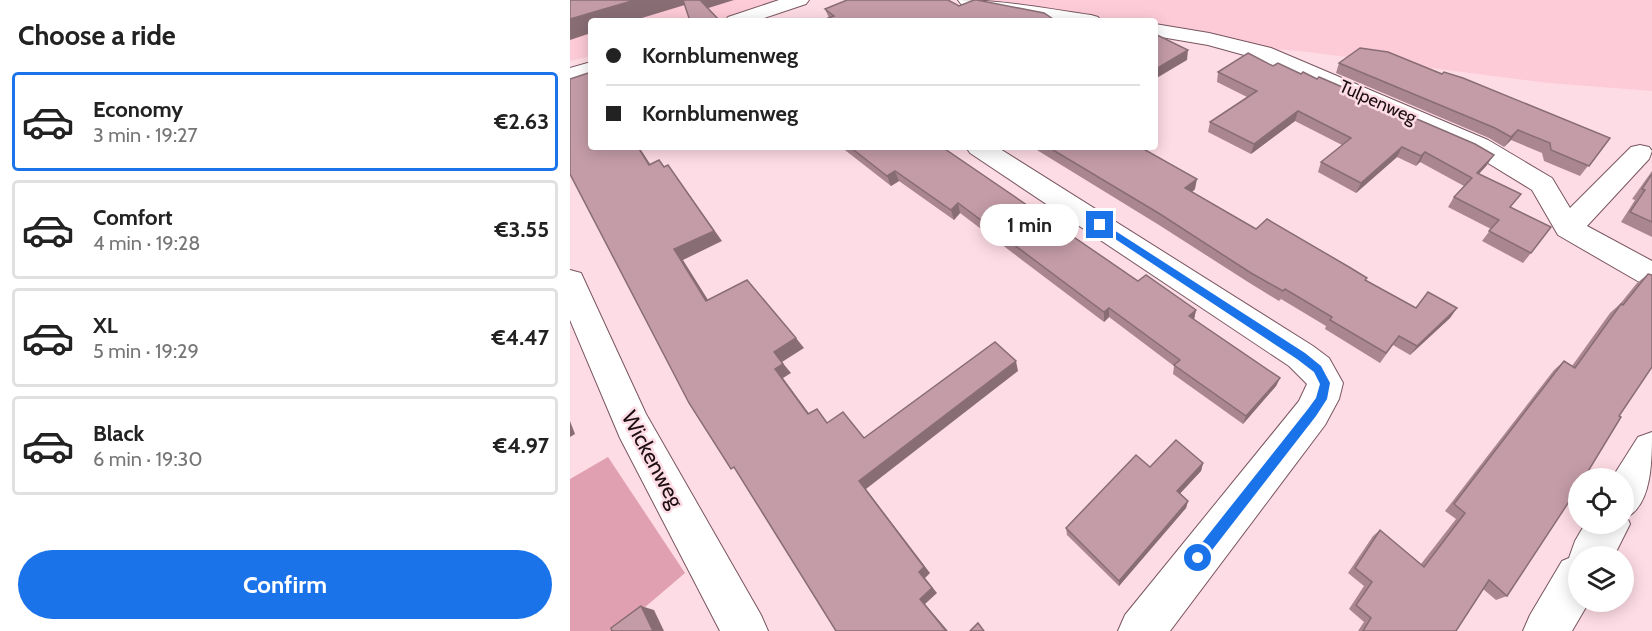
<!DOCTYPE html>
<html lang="en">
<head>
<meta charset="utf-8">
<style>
  body { margin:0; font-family:Cabin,sans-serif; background:#f6f6f6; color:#222; height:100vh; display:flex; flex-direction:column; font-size:22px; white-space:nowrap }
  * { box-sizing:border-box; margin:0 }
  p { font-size:20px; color:#767676 }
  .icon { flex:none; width:33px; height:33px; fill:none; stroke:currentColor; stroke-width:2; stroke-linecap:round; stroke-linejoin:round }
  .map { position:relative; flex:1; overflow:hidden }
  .side { display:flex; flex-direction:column; background:#fff; width:570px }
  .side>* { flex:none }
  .hud { position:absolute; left:18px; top:18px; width:570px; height:132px; border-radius:6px; box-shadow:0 3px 15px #0003; display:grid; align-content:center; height:132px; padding:0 18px; background:#fff }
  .tools { position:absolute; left:998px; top:468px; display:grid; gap:12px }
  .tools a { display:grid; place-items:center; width:66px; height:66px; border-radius:50%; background:#fff; box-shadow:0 3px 15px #0003; font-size:30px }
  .end { position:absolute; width:27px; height:27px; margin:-14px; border:8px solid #1a73e8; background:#fff; box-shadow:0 0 0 3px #fff }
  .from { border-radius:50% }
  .bubble { position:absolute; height:42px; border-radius:21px; background:#fff; box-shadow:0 3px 15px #0003; font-size:20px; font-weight:800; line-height:42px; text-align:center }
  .hud b { display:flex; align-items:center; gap:21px; height:57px; font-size:22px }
  .hud b+b { border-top:2px solid #e0e0e0 }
  .hud i { width:15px; height:15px; background:#222 }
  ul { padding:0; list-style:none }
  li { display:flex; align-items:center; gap:18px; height:99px; margin:0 12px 9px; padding:0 6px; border:3px solid #e0e0e0; border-radius:6px }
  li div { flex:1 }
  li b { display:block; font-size:22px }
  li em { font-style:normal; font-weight:800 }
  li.on { border-color:#1a73e8 }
  li>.icon { width:54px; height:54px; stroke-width:1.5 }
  h2 { padding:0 18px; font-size:27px; line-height:72px }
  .button { display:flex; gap:12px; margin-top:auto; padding:12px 18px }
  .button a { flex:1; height:69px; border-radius:36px; background:#1a73e8; color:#fff; font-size:24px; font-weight:800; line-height:69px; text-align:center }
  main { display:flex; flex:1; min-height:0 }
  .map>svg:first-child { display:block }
  .built { fill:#fdcbd8 }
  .green { fill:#e1a0b2 }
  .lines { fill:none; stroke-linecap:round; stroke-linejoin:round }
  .minor-casing { stroke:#78555f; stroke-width:2 }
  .minor { fill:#fff; fill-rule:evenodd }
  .wall { fill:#a98690 }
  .shaded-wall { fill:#896d75 }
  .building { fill:#c49ca7; stroke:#896d75; stroke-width:1.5 }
  .route { fill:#1a73e8 }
  .labels { text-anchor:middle; stroke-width:5; stroke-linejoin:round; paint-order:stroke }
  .far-street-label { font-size:18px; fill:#1c0e12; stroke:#fedce5 }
  .street-label { font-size:22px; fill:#1c0e12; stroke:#fedce5 }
</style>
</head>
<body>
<main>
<section class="side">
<h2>Choose a ride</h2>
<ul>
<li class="on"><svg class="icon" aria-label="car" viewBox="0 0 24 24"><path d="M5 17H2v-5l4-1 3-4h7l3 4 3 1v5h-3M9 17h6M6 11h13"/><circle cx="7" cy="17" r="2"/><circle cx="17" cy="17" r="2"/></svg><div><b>Economy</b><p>3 min · 19:27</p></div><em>€2.63</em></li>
<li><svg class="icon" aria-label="car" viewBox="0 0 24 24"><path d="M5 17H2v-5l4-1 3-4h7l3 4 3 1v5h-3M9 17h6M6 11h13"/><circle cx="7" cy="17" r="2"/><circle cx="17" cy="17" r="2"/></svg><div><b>Comfort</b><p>4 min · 19:28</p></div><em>€3.55</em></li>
<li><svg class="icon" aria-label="car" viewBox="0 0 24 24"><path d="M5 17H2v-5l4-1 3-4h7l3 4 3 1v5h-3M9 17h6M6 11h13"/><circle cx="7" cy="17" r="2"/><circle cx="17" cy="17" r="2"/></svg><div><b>XL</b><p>5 min · 19:29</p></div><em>€4.47</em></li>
<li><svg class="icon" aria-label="car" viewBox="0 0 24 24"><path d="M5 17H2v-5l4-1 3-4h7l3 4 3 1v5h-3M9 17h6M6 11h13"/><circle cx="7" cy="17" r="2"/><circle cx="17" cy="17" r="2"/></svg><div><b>Black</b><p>6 min · 19:30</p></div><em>€4.97</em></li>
</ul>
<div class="button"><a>Confirm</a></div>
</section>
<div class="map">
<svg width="1082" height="631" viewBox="0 0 1082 631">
  <rect width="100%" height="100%" fill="#fedce5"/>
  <!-- built -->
  <g class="built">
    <path d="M0 0H221L146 21H21V56L0 61Z"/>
    <path d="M403 0H1082V91L978 83 730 51 678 47 585 29V21H526L418 4Z"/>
  </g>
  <!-- green -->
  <path class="green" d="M38 457 115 573 47 631H0V479Z"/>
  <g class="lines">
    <!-- minor casing -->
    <g class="minor-casing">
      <g id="minor">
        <path d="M209 0H239L236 4 185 21H155L158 17Z"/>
        <path d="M388 0C433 0 477 9 521 15L528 17 531 21H474L391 4Z"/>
        <path d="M585 24 639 33 701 48 918 140 982 178 1000 208 1061 147 1070 145 1079 147 1082 151 1079 159 1017 226 1082 261V287L1071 283 988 235 962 190 900 152 685 58 638 45 585 36Z"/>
        <path d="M21 62V76L0 82V68Z"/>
        <path d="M396 147H427L743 346 759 358 773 383 769 399 755 425 600 631H548L555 615 729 401 737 384 719 366 400 153Z"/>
        <path d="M0 270 11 273 76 414 191 615 198 631H150L50 438 0 320Z"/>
        <path d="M1082 432C1082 460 1082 504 1057 517L1060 524 1044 556H1008V602H1019L1002 631H953L960 615 992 561 999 558 1005 541 1015 524H1053V478H1042L1068 437Z"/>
      </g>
    </g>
    <!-- minor -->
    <use href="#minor" class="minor"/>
  </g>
  <!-- wall -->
  <g class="wall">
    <path d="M389 6 259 18 255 9Z"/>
    <path d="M769 63 872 74 1040 138 1010 176 974 161 972 153 941 140 934 147 919 138 766 73Z"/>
    <path d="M648 72 917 165 909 174 941 207 961 253 953 263 912 241 921 229 878 207 884 197 894 186 850 162 846 166 827 157 786 193 748 172 751 162 772 145 725 121 681 154 638 132 640 122 677 97 647 82Z"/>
    <path d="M271 147H372L568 281 626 310 624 319 710 378 706 386 673 424 603 374 604 366 539 317 534 322 390 213 384 220 329 181 321 186Z"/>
    <path d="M462 147H570L625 189 622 192 686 229 795 280 846 308H887L880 318 840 355 823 345 810 363 755 329 756 326 711 299 709 301 678 282 589 225Z"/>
    <path d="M1082 171V237L1051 222 1065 200 1062 199Z"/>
    <path d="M1078 274 1049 416 937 596 926 600 913 589 886 631H788L794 622 779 609 794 586 778 573 803 536 810 530 851 564 886 519 875 511 984 370 994 361 1002 366 1040 313 1050 304 1067 283Z"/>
    <path d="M633 463 631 471 610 493 618 501 616 508 549 586 497 535 496 528 580 467Z"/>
  </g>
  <!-- shaded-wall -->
  <g class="shaded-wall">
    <path d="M65 0H116L118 4 62 21H21V33L0 40V19Z"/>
    <path d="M127 0H164L132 10Z"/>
    <path d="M618 50 617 60 585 79 586 69Z"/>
    <path d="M728 111 725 121 681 154 684 144Z"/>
    <path d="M948 130 941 140 934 147 941 137Z"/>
    <path d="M68 147H69L88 176 79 165Z"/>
    <path d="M832 147 827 157 786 193 791 183Z"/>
    <path d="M855 152 850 162 846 166 851 156Z"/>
    <path d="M924 155 917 165 900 183 907 173Z"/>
    <path d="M325 171 329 181 321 186 317 176Z"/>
    <path d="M106 176 152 241 113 260 145 311 136 301 104 249Z"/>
    <path d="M627 179 625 189 614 199 615 188Z"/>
    <path d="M388 203 390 213 384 220 381 210Z"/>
    <path d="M539 308V317L534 322V312Z"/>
    <path d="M887 308 880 318 840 355 847 346Z"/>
    <path d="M626 310 624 320 619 316Z"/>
    <path d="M226 338 234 348 212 362 221 373 213 378 246 423 238 414 205 369 204 352Z"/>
    <path d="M446 361 448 371 296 489 360 573 355 578 367 593 355 604 378 631H376L350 599 349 572 289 481Z"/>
    <path d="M710 378 706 386 673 424 676 416Z"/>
    <path d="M0 421 5 434 0 437Z"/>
    <path d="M633 463 631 471 606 498 607 491Z"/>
    <path d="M618 501 616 508 549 586V581Z"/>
    <path d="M71 606 84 610 94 631H83Z"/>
  </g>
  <!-- building -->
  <g class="building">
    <path d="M0 0H65L0 19Z"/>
    <path d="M113 0H130L150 21H120Z"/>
    <path d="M277 0H378L389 6 404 0H407L474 13 486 21H250L264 16 255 9Z"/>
    <path d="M585 34 618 50 586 69Z"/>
    <path d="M790 48 818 52 872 74 874 72 893 78 1040 138 1019 166 981 150 980 143 948 130 941 137 925 128 769 63Z"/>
    <path d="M678 53 703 66 708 63 731 74 733 72 747 79 749 77 905 144 924 155 907 173 951 194 940 207 981 227 961 253 919 231 929 220 884 197 902 178 855 152 851 156 832 147 791 183 751 162 781 138 728 111 684 144 640 122 687 91 648 72Z"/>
    <path d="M21 72V147H68L79 165 89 160 94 167 98 165 144 231 104 249 136 301 177 280 226 338 204 352 213 364 205 369 238 414 247 409 257 423 273 412 294 438 425 342 446 361 289 481 354 567 349 572 362 588 350 599 376 631H266L164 467 161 469 119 403 0 174V79Z"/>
    <path d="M280 147H372L568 281 576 275 626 310 619 316 710 378 676 416 604 365 610 360 539 308 534 312 388 203 381 210 325 171 317 176Z"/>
    <path d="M478 147H570L627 179 615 188 686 229 697 219 779 267 797 278 795 280 846 308 858 292 887 308 847 346 829 336 816 353 760 320 762 317 715 289 713 291 681 273 590 214Z"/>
    <path d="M1082 174V222L1060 212 1075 190 1072 189Z"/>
    <path d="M1078 274 1082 275V367L1049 416 1051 417 1014 478H1008V488L937 596 919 580 886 631H793L801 618 786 605 802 582 785 568 810 530 854 567 895 513 884 504 994 361 1005 368 1051 304 1053 305Z"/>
    <path d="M606 440 633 463 607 491 618 501 549 581 496 528 566 455 580 467Z"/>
    <path d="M71 606 83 631H42L41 628Z"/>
    <path d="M408 623 414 631H400Z"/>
  </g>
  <!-- route -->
  <path class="route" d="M527 223H533L735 353 751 366 760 383 757 399 746 416 632 563 628 565 623 563 621 558 623 554 738 409 746 398 750 384 744 372 727 359 527 227Z"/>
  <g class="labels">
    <!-- far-street labels -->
    <g class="far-street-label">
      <text transform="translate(808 102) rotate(24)" y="6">Tulpenweg</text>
    </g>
    <!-- street labels -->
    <g class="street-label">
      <text transform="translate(83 459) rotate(62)" y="8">Wickenweg</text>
    </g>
  </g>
</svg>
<div class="tools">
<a><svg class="icon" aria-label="locate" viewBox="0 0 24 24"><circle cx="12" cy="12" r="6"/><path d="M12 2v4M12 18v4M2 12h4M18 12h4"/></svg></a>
<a><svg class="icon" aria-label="layers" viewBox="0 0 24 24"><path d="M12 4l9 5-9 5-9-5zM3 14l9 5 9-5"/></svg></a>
</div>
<i class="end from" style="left:628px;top:558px"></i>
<i class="end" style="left:530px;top:225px"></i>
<div class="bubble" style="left:410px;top:204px;width:99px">1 min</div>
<div class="hud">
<b><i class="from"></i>Kornblumenweg</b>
<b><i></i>Kornblumenweg</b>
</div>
</div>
</main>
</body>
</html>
